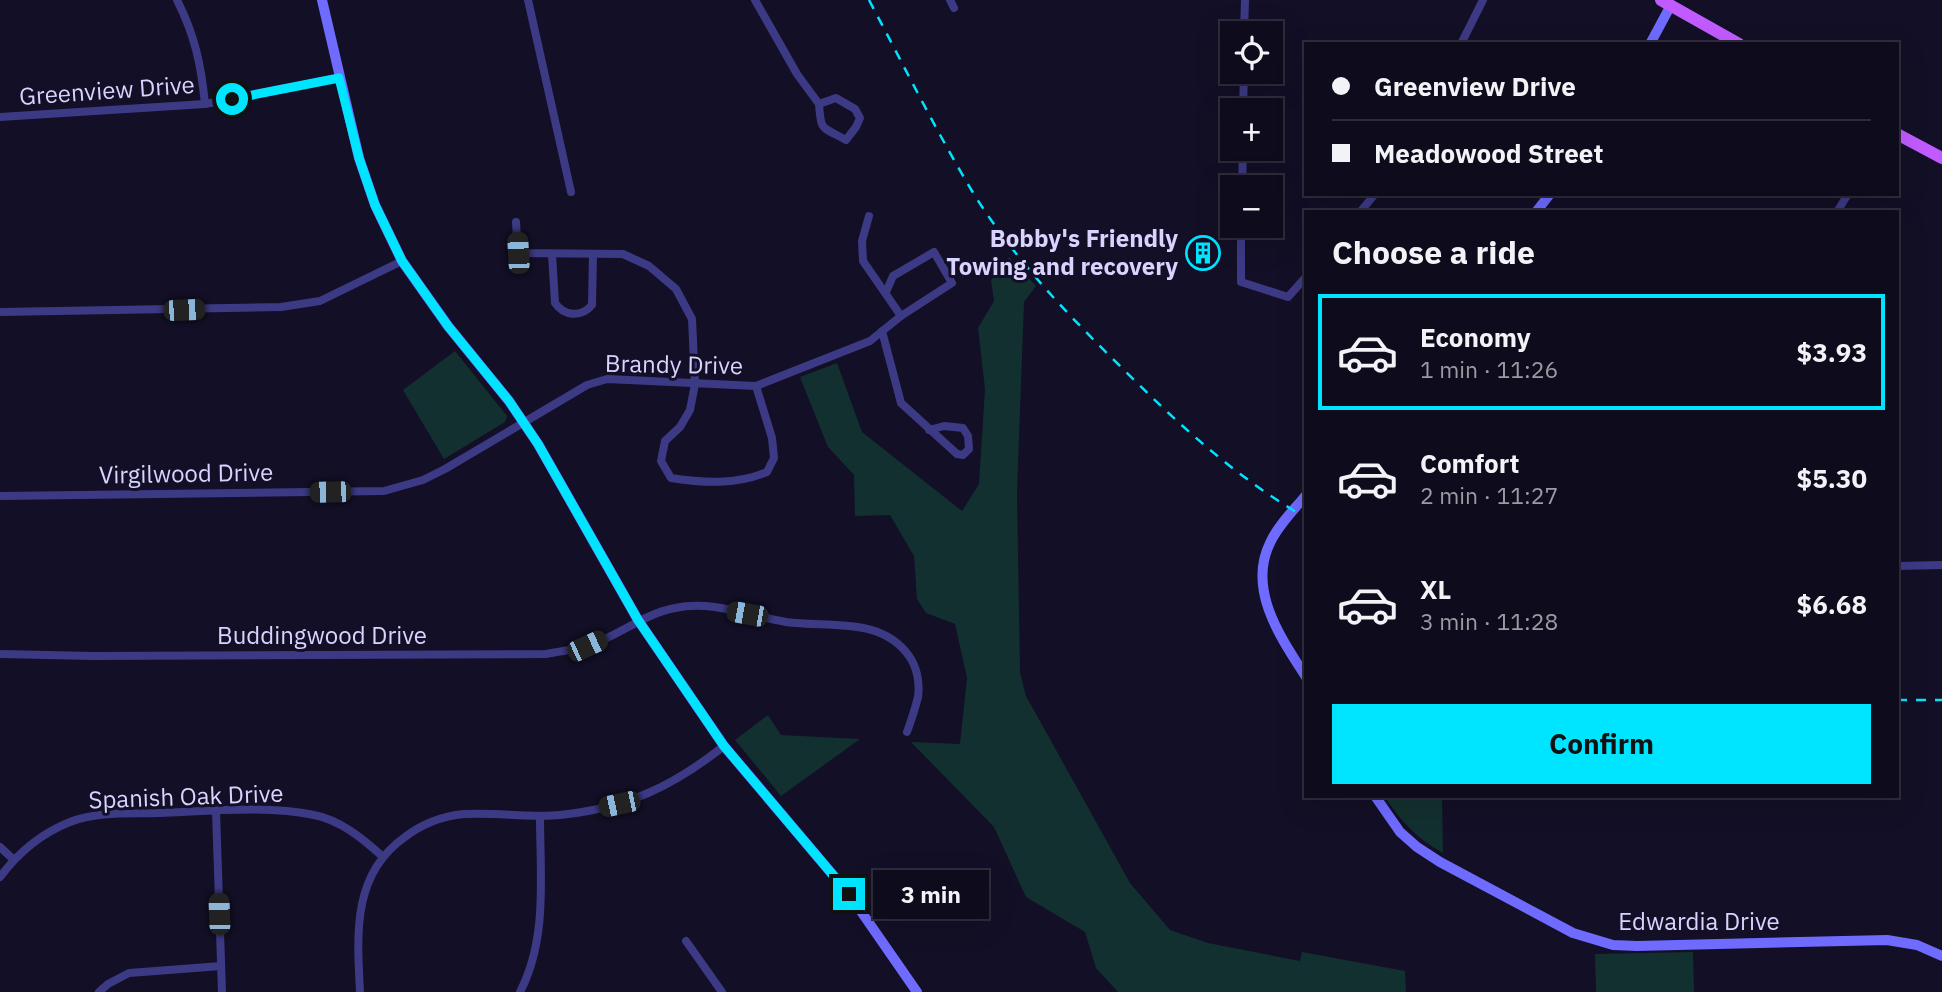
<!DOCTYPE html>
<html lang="en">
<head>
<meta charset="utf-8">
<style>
  body { margin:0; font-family:"IBM Plex Sans",sans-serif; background:#1c1929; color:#f1f3f6; height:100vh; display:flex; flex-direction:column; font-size:26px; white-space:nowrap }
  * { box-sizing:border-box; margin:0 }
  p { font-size:23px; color:#9b9ba3 }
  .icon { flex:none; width:38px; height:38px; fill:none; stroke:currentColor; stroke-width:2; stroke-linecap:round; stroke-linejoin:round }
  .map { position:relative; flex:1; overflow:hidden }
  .drawer { position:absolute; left:1304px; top:210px; width:595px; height:588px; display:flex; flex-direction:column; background:#0e0b1c; border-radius:0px; box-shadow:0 7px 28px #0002,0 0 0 2px #2e2b3b }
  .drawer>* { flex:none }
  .banner { position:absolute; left:1304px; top:42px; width:595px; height:154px; border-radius:0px; box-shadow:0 7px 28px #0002,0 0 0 2px #2e2b3b; display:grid; align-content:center; height:154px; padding:0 28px; background:#0e0b1c }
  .buttons { position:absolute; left:1220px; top:21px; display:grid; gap:14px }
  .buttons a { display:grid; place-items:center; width:63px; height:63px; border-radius:0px; background:#0e0b1c; box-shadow:0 7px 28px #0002,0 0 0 2px #2e2b3b; font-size:35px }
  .end { position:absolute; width:32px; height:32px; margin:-16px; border:9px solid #00e5ff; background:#111; box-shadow:0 0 0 4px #111 }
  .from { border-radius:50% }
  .bubble { position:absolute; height:49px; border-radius:0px; background:#0e0b1c; box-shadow:0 7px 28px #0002,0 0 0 2px #2e2b3b; font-size:23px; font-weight:700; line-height:49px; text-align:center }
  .car { position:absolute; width:21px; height:42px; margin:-21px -10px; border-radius:9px; box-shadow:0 0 5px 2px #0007; background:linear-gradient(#222 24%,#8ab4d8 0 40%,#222 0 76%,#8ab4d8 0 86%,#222 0) }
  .banner b { display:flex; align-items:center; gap:24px; height:66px; font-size:26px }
  .banner b+b { border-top:2px solid #2e2b3b }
  .banner i { width:18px; height:18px; background:#f1f3f6 }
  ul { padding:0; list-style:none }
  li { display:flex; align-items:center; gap:21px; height:116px; margin:0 14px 10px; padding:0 14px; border:4px solid transparent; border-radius:0px }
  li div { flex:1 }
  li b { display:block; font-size:26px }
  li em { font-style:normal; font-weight:700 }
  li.current { border-color:#00e5ff }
  li>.icon { width:63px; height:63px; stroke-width:1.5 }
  h2 { padding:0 28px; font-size:32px; line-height:84px }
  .cta { display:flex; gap:14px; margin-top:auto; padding:14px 28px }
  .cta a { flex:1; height:80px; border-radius:0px; background:#00e5ff; color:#111; font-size:28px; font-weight:700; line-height:80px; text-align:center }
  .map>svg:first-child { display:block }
  .green { fill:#12302f }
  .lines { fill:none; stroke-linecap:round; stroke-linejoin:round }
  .street { stroke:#3d3a85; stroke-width:8 }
  .secondary { stroke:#6f6bff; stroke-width:10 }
  .primary { stroke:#c25bff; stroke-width:12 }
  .rail { stroke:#00e5ff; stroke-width:2.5; stroke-dasharray:10 9; stroke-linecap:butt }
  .route { stroke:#00e5ff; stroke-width:9 }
  .labels { text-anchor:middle; stroke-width:6; stroke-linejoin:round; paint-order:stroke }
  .street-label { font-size:24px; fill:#d9d4ff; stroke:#130f26 }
  .poi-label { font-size:24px; font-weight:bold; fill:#d9d4ff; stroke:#130f26; text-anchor:end }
</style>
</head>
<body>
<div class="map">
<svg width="1942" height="992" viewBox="0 0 1942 992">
  <rect width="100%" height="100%" fill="#130f26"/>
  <!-- green -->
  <g class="green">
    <path d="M1009 257 1036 286 1024 302 1017 492 1020 672 1026 696 1130 883 1170 930 1208 943 1300 961 1302 952 1405 971 1406 992H1118L1096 968 1085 932 1026 897 994 827 911 742 960 744 967 678 955 624 926 613 917 599 914 556 890 515 855 516 854 475 828 447 800 377 837 363 862 432 962 511 979 484 985 389 978 328 994 301 991 280Z"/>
    <path d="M455 351 507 416 505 422 444 459 403 390Z"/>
    <path d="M768 715 781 735 860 739 781 796 735 740Z"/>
    <path d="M1384 796H1442L1443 853C1417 839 1400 820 1384 796Z"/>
    <path d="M1693 952 1694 992H1596L1595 954Z"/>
  </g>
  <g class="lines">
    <!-- street -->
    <g class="street">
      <path d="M177 0C195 36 201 64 205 104"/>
      <path d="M528 0 571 192"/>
      <path d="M755 0 797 74 819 104"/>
      <path d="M950 0 954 8"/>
      <path d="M1244 33 1245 0"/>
      <path d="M1461 44 1483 0"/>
      <path d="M836 98 855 109 860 118 856 127 846 140C821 126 821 132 819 104Z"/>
      <path d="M1243 110 1244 72"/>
      <path d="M0 117 205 104 339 78"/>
      <path d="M1242 187 1243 149"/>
      <path d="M1360 212 1375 194"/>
      <path d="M1837 212 1848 194"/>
      <path d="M869 216 862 241 863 261 901 316"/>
      <path d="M516 222 518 253 623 254 649 266 676 289 692 319 695 384 690 410 680 427 665 441 661 461 671 478C704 483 735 485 767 472L774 458 772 438 756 386"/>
      <path d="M1241 226V282L1288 297 1306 277"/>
      <path d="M552 254 555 303C564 316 581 318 592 305L593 254"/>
      <path d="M0 312 281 307 320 301 402 261"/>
      <path d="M882 331 901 403 957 454 963 455 969 449 968 436 963 428 944 426 929 430"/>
      <path d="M0 496 384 491 423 480 445 469 587 385 607 379 756 386 870 341 901 316 952 283 934 252 893 276 886 292"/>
      <path d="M1897 566 1942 565"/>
      <path d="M0 654 94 656 546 654C559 651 575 650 588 646 619 636 643 614 675 608 712 600 750 616 786 622 828 628 881 616 909 656 917 667 920 683 918 697 915 709 911 721 907 732"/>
      <path d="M216 811 222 992"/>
      <path d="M0 847 13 859"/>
      <path d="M0 877C18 853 42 833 70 822 97 811 131 814 160 813 207 811 269 805 314 815 340 820 362 838 382 856"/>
      <path d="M686 941 722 992"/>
      <path d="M99 992 108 984 129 973 221 966"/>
      <path d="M360 992C357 934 352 874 405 837 422 824 443 816 464 814 496 812 528 818 560 815 627 808 672 787 724 746"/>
      <path d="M520 992C548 938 540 875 540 816"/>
    </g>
    <!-- secondary -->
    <g class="secondary">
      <path d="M322 0 359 158 375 205 402 261 448 326 509 401 538 444 638 620 724 746 849 894 917 992"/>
      <path d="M1650 44 1671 5"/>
      <path d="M1536 212 1550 194"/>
      <path d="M1306 495C1294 510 1278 525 1270 543 1247 590 1281 638 1306 677"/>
      <path d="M1375 796 1400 832 1417 847 1440 862 1573 933 1613 945 1637 946 1887 940 1917 945 1942 956"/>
    </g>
    <!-- primary -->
    <g class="primary">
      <path d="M1661 0 1739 44"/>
      <path d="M1897 134 1942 158"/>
    </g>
    <!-- rail -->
    <g class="rail">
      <path d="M869 0C903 64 935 129 972 191 1012 256 1064 311 1118 364 1177 423 1234 476 1306 518"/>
      <path d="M1897 700H1942"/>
    </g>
  </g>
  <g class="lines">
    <!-- route -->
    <path class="route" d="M232 99 339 78 359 158 375 205 402 261 448 326 509 401 538 444 638 620 724 746 849 894"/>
  </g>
  <!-- icons -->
  <defs>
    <g id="building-ring" transform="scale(1.75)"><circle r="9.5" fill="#130f26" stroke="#00e5ff" stroke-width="1.5"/><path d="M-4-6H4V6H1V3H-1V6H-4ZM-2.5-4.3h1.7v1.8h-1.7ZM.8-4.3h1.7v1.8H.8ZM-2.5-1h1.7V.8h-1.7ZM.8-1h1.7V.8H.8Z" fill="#00e5ff"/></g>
  </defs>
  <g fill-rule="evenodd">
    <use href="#building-ring" x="1203" y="253"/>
  </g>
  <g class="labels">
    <!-- street labels -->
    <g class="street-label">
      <text transform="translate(107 91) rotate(-4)" y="8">Greenview Drive</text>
      <text transform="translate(674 365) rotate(1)" y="8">Brandy Drive</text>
      <text transform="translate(186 474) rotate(-1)" y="8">Virgilwood Drive</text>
      <text x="322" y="644">Buddingwood Drive</text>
      <text transform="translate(186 797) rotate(-2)" y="8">Spanish Oak Drive</text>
      <text x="1699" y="930">Edwardia Drive</text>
    </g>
    <!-- poi labels -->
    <g class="poi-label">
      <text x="1178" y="247">Bobby's Friendly<tspan x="1178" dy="28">Towing and recovery</tspan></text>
    </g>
  </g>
</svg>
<div class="buttons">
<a><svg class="icon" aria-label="locate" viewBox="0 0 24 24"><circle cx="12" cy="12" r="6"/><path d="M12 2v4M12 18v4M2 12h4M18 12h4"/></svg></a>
<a>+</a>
<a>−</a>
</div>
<i class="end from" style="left:232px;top:99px"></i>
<i class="end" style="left:849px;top:894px"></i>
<div class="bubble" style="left:873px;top:870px;width:116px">3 min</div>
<i class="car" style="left:518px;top:253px;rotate:357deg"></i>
<i class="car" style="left:184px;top:310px;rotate:88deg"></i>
<i class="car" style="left:330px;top:492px;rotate:269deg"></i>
<i class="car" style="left:747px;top:614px;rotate:280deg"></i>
<i class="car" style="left:587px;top:646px;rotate:65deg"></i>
<i class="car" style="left:619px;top:804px;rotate:258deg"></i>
<i class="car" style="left:219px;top:914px;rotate:358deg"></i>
<div class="banner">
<b><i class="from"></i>Greenview Drive</b>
<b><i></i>Meadowood Street</b>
</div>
<section class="drawer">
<h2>Choose a ride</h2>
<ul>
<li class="current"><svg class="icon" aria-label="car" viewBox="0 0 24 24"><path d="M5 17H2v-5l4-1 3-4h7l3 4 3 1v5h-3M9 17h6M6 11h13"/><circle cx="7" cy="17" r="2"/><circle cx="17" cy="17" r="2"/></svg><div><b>Economy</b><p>1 min · 11:26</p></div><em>$3.93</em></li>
<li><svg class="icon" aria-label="car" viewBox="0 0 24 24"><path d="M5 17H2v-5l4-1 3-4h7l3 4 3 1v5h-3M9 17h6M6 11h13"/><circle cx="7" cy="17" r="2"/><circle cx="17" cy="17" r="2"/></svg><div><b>Comfort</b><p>2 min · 11:27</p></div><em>$5.30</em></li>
<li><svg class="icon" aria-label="car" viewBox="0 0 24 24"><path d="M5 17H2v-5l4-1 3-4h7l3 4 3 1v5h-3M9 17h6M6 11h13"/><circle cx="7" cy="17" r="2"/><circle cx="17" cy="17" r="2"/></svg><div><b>XL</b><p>3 min · 11:28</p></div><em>$6.68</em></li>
</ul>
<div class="cta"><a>Confirm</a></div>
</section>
</div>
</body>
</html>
